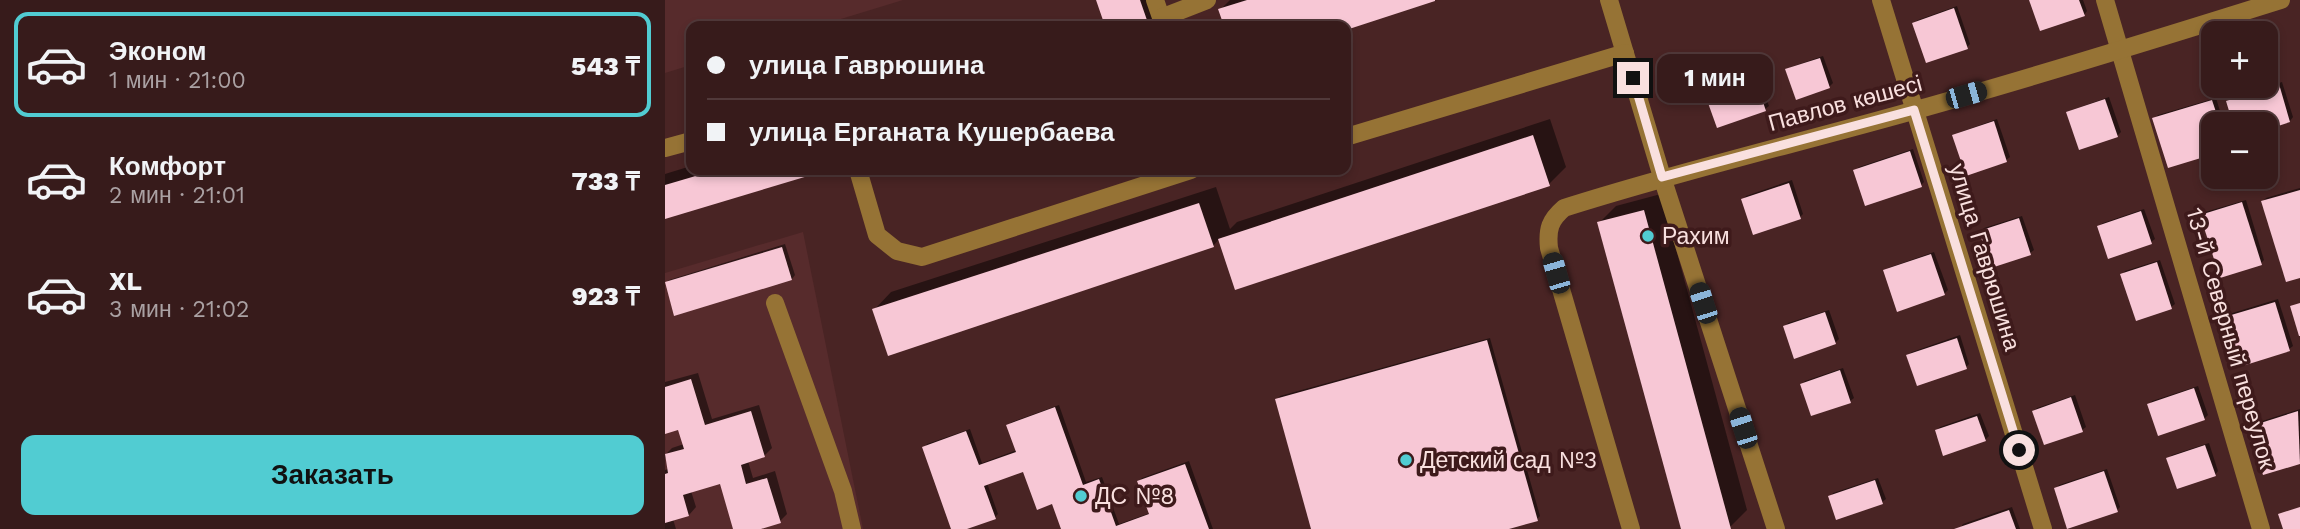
<!DOCTYPE html>
<html lang="ru">
<head>
<meta charset="utf-8">
<style>
  body { margin:0; font-family:"Work Sans",sans-serif; background:#422828; color:#f1f3f6; height:100vh; display:flex; flex-direction:column; font-size:26px; white-space:nowrap }
  * { box-sizing:border-box; margin:0 }
  p { font-size:23px; color:#aaa1a3 }
  .icon { flex:none; width:38px; height:38px; fill:none; stroke:currentColor; stroke-width:2; stroke-linecap:round; stroke-linejoin:round }
  .map { position:relative; flex:1; overflow:hidden }
  .details { display:flex; flex-direction:column; background:#371b1b; width:665px }
  .details>* { flex:none }
  .banner { position:absolute; left:21px; top:21px; width:665px; height:154px; border-radius:14px; box-shadow:0 4px 10px #0003,0 0 0 2px #51393a; display:grid; align-content:center; height:154px; padding:0 21px; background:#371b1b }
  .fabs { position:absolute; left:1536px; top:21px; display:grid; gap:14px }
  .fabs a { display:grid; place-items:center; width:77px; height:77px; border-radius:14px; background:#371b1b; box-shadow:0 4px 10px #0003,0 0 0 2px #51393a; font-size:35px }
  .end { position:absolute; width:32px; height:32px; margin:-16px; border:9px solid #f9e0df; background:#111; box-shadow:0 0 0 4px #111 }
  .from { border-radius:50% }
  .bubble { position:absolute; height:49px; border-radius:14px; background:#371b1b; box-shadow:0 4px 10px #0003,0 0 0 2px #51393a; font-size:23px; font-weight:800; line-height:49px; text-align:center }
  .car { position:absolute; width:21px; height:42px; margin:-21px -10px; border-radius:9px; box-shadow:0 0 5px 2px #0007; background:linear-gradient(#222 24%,#8ab4d8 0 40%,#222 0 76%,#8ab4d8 0 86%,#222 0) }
  .banner b { display:flex; align-items:center; gap:24px; height:66px; font-size:26px }
  .banner b+b { border-top:2px solid #51393a }
  .banner i { width:18px; height:18px; background:#f1f3f6 }
  ul { padding:12px 0 0; list-style:none }
  li { display:flex; align-items:center; gap:21px; height:105px; margin:0 14px 10px; padding:0 7px; border:4px solid transparent; border-radius:14px }
  li div { flex:1 }
  li b { display:block; font-size:26px }
  li em { font-style:normal; font-weight:800 }
  li.current { border-color:#51ccd2 }
  li>.icon { width:63px; height:63px; stroke-width:1.5 }
  .primary-button { display:flex; gap:14px; margin-top:auto; padding:14px 21px }
  .primary-button a { flex:1; height:80px; border-radius:14px; background:#51ccd2; color:#111; font-size:28px; font-weight:800; line-height:80px; text-align:center }
  main { display:flex; flex:1; min-height:0 }
  .map>svg:first-child { display:block }
  .built { fill:#572b2c }
  .shadow { fill:#0007 }
  .building { fill:#f7c7d5 }
  .lines { fill:none; stroke-linecap:round; stroke-linejoin:round }
  .minor { stroke:#967335; stroke-width:18 }
  .route { stroke:#f9e0df; stroke-width:9 }
  .poi-dot { fill:#51ccd2; stroke:#3e1a1b; stroke-width:2.5 }
  .labels { text-anchor:middle; stroke-width:7; stroke-linejoin:round; paint-order:stroke }
  .street-label { font-size:23px; fill:#f9e0df; stroke:#3e1a1b }
  .poi-label { font-size:23px; fill:#f9e0df; stroke:#3e1a1b; text-anchor:start }
</style>
</head>
<body>
<main>
<section class="details">
<ul>
<li class="current"><svg class="icon" aria-label="car" viewBox="0 0 24 24"><path d="M5 17H2v-5l4-1 3-4h7l3 4 3 1v5h-3M9 17h6M6 11h13"/><circle cx="7" cy="17" r="2"/><circle cx="17" cy="17" r="2"/></svg><div><b>Эконом</b><p>1 мин · 21:00</p></div><em>543 ₸</em></li>
<li><svg class="icon" aria-label="car" viewBox="0 0 24 24"><path d="M5 17H2v-5l4-1 3-4h7l3 4 3 1v5h-3M9 17h6M6 11h13"/><circle cx="7" cy="17" r="2"/><circle cx="17" cy="17" r="2"/></svg><div><b>Комфорт</b><p>2 мин · 21:01</p></div><em>733 ₸</em></li>
<li><svg class="icon" aria-label="car" viewBox="0 0 24 24"><path d="M5 17H2v-5l4-1 3-4h7l3 4 3 1v5h-3M9 17h6M6 11h13"/><circle cx="7" cy="17" r="2"/><circle cx="17" cy="17" r="2"/></svg><div><b>XL</b><p>3 мин · 21:02</p></div><em>923 ₸</em></li>
</ul>
<div class="primary-button"><a>Заказать</a></div>
</section>
<div class="map">
<svg width="1635" height="529" viewBox="0 0 1635 529">
  <rect width="100%" height="100%" fill="#492424"/>
  <!-- built -->
  <g class="built">
    <path d="M0 0H238L153 26H26V65L0 73Z"/>
    <path d="M138 232 198 529H0V273Z"/>
  </g>
  <!-- shadow -->
  <g class="shadow">
    <path d="M433 0H497L506 26H441Z"/>
    <path d="M565 0H766L681 28 561 26 555 10Z"/>
    <path d="M1366 0H1418L1422 11 1419 15Z"/>
    <path d="M1292 6 1305 44 1302 47 1249 23 1253 20Z"/>
    <path d="M1602 22 1612 56 1601 61V33H1567Z"/>
    <path d="M1158 56 1168 83 1164 87 1122 70 1126 67Z"/>
    <path d="M1091 70 1104 106 1100 109 1040 89 1044 86Z"/>
    <path d="M1617 82 1628 117 1625 121 1601 124H1570L1562 101 1566 98Z"/>
    <path d="M1444 97 1456 132 1452 136 1403 113 1407 110Z"/>
    <path d="M1551 98 1559 124 1489 119 1493 115Z"/>
    <path d="M885 119 901 167 884 184 555 238 548 246 209 310 226 292 551 187 565 229 572 222Z"/>
    <path d="M1332 119 1345 157 1341 160 1302 173 1289 136 1293 133Z"/>
    <path d="M1248 149 1259 182 1256 185 1190 171 1194 167Z"/>
    <path d="M26 166V170H159L0 218V174Z"/>
    <path d="M1127 180 1138 214 1135 217 1078 200 1081 196Z"/>
    <path d="M1635 188V276L1598 202 1601 198Z"/>
    <path d="M996 194 1082 510 1065 527 1059 529H1018L934 223 951 206Z"/>
    <path d="M1581 200 1599 260 1596 263 1537 215 1540 212Z"/>
    <path d="M1479 209 1490 239 1486 242 1434 226 1438 223Z"/>
    <path d="M1357 216 1369 250 1365 253 1328 266 1316 232 1319 228Z"/>
    <path d="M120 244 130 275 127 279 1 283 4 280Z"/>
    <path d="M1269 252 1283 290 1279 294 1220 271 1223 268Z"/>
    <path d="M1495 260 1510 304 1506 307 1472 319 1457 275 1460 271Z"/>
    <path d="M1613 299 1628 346 1624 349 1558 319 1561 315Z"/>
    <path d="M1164 310 1174 339 1170 343 1120 327 1123 323Z"/>
    <path d="M1295 335 1304 364 1301 367 1243 355 1247 352Z"/>
    <path d="M825 338 875 516 872 519 837 529H648L612 400 615 396Z"/>
    <path d="M1178 368 1189 398 1185 401 1137 384 1140 381Z"/>
    <path d="M33 373 47 419 94 405 107 448 99 456 83 461 88 478 110 471 122 514 115 521 90 529H70L56 482 26 491 31 507 24 515 8 519 11 529H0V470L3 469 0 455 7 448 19 444 14 428 0 432V382Z"/>
    <path d="M1533 386 1543 415 1539 419 1484 405 1487 401Z"/>
    <path d="M1410 395 1421 427 1417 430 1369 411 1372 408Z"/>
    <path d="M394 405 421 482 437 477 454 524 485 513 474 481 477 478 524 461 548 529H398L388 502 359 470 322 483 333 514 330 517 297 529H288L259 448 262 444 305 429 317 463 352 450 343 425 347 422Z"/>
    <path d="M1635 409V462L1599 473 1585 427 1588 424Z"/>
    <path d="M1315 413 1324 436 1320 440 1272 430 1275 427Z"/>
    <path d="M1544 443 1553 471 1550 475 1503 459 1507 455Z"/>
    <path d="M1442 469 1455 507 1452 510 1391 489 1394 485Z"/>
    <path d="M1213 478 1221 499 1217 502 1165 497 1168 493Z"/>
    <path d="M1347 507 1355 529H1295L1298 524Z"/>
  </g>
  <!-- building -->
  <g class="building">
    <path d="M431 0H475L484 26H440Z"/>
    <path d="M582 0H770V1L681 30V26H559L553 9Z"/>
    <path d="M1364 0H1414L1420 16 1375 31Z"/>
    <path d="M1289 8 1303 49 1261 63 1247 23Z"/>
    <path d="M1599 25 1601 33H1573Z"/>
    <path d="M1602 34 1610 61 1601 63V35Z"/>
    <path d="M1155 58 1165 88 1131 100 1120 69Z"/>
    <path d="M1088 72 1101 111 1052 128 1038 89Z"/>
    <path d="M1614 84 1625 122 1601 130V124H1568L1561 101Z"/>
    <path d="M1440 99 1453 137 1414 150 1401 112Z"/>
    <path d="M1547 100 1555 124H1549V154L1503 168 1487 118Z"/>
    <path d="M1329 121 1342 162 1301 176 1287 135Z"/>
    <path d="M868 135 885 186 570 290 553 239Z"/>
    <path d="M1245 151 1257 187 1200 206 1188 170Z"/>
    <path d="M51 170H163L0 219V185Z"/>
    <path d="M1124 183 1136 219 1088 235 1076 199Z"/>
    <path d="M1635 190V278L1621 282 1596 201Z"/>
    <path d="M1577 202 1597 265 1555 278 1535 215Z"/>
    <path d="M534 203 549 247 223 356 207 309Z"/>
    <path d="M979 210 1066 529H1016L932 222Z"/>
    <path d="M1476 211 1487 244 1443 259 1432 226Z"/>
    <path d="M1354 218 1366 255 1326 268 1314 231Z"/>
    <path d="M117 247 127 280 9 316 0 282Z"/>
    <path d="M1266 254 1280 295 1232 312 1218 270Z"/>
    <path d="M1492 262 1507 309 1471 321 1455 274Z"/>
    <path d="M1610 302 1625 351 1571 368 1556 318Z"/>
    <path d="M1635 303V336H1634L1625 306Z"/>
    <path d="M1160 312 1171 344 1129 359 1118 326Z"/>
    <path d="M1292 338 1302 369 1252 386 1241 355Z"/>
    <path d="M822 340 873 521 844 529H646L610 399Z"/>
    <path d="M1175 370 1186 403 1146 416 1135 384Z"/>
    <path d="M26 379 40 425 86 411 100 457 76 465 81 484 102 478 116 523 96 529H68L55 484 18 495 24 516 0 523V474L3 473 0 454 19 449 13 430 0 434V387Z"/>
    <path d="M1529 388 1540 420 1493 436 1482 404Z"/>
    <path d="M1406 397 1418 432 1379 445 1367 411Z"/>
    <path d="M390 407 418 485 434 479 451 526 484 514 472 481 520 464 544 529H396L387 504 372 510 358 472 319 486 331 519 302 529H286L257 447 301 431 314 465 351 452 341 425Z"/>
    <path d="M1633 411 1635 464 1598 475 1583 427Z"/>
    <path d="M1312 416 1321 441 1278 456 1270 430Z"/>
    <path d="M1540 445 1551 476 1512 489 1501 458Z"/>
    <path d="M1439 471 1453 512 1402 529 1389 488Z"/>
    <path d="M1210 480 1218 504 1171 520 1163 496Z"/>
    <path d="M1635 507V529H1618L1613 514Z"/>
    <path d="M1344 510 1351 529H1289Z"/>
  </g>
  <g class="lines">
    <!-- minor -->
    <g class="minor">
      <path d="M490 0 499 26"/>
      <path d="M944 0 997 177 1111 529"/>
      <path d="M1216 0 1378 529"/>
      <path d="M1440 0 1596 529"/>
      <path d="M496 18 542 0"/>
      <path d="M681 137 960 53"/>
      <path d="M0 148 26 141"/>
      <path d="M193 170 212 235 232 251 257 257 526 170"/>
      <path d="M110 303 178 491 187 529"/>
      <path d="M966 529 884 248C882 229 885 220 899 208 1015 171 1134 143 1251 110 1373 76 1495 38 1616 0"/>
    </g>
  </g>
  <g class="lines">
    <!-- route -->
    <path class="route" d="M968 78 997 177 1249 110 1354 450"/>
  </g>
  <!-- markers -->
  <g class="poi-dot">
    <circle cx="983" cy="236" r="7"/>
    <circle cx="741" cy="460" r="7"/>
    <circle cx="416" cy="496" r="7"/>
  </g>
  <g class="labels">
    <!-- street labels -->
    <g class="street-label">
      <text transform="translate(1180 103) rotate(-15)" y="8">Павлов көшесі</text>
      <text transform="translate(1320 257) rotate(73)" y="8">улица Гаврюшина</text>
      <text transform="translate(1566 338) rotate(74)" y="8">13-й Северный переулок</text>
    </g>
    <!-- poi labels -->
    <g class="poi-label">
      <text x="997" y="244">Рахим</text>
      <text x="755" y="468">Детский сад №3</text>
      <text x="430" y="504">ДС №8</text>
    </g>
  </g>
</svg>
<div class="fabs">
<a>+</a>
<a>−</a>
</div>
<i class="end from" style="left:1354px;top:450px"></i>
<i class="end" style="left:968px;top:78px"></i>
<div class="bubble" style="left:992px;top:54px;width:116px">1 мин</div>
<i class="car" style="left:1301px;top:95px;rotate:74deg"></i>
<i class="car" style="left:891px;top:273px;rotate:344deg"></i>
<i class="car" style="left:1038px;top:303px;rotate:342deg"></i>
<i class="car" style="left:1078px;top:428px;rotate:342deg"></i>
<div class="banner">
<b><i class="from"></i>улица Гаврюшина</b>
<b><i></i>улица Ерганата Кушербаева</b>
</div>
</div>
</main>
</body>
</html>
